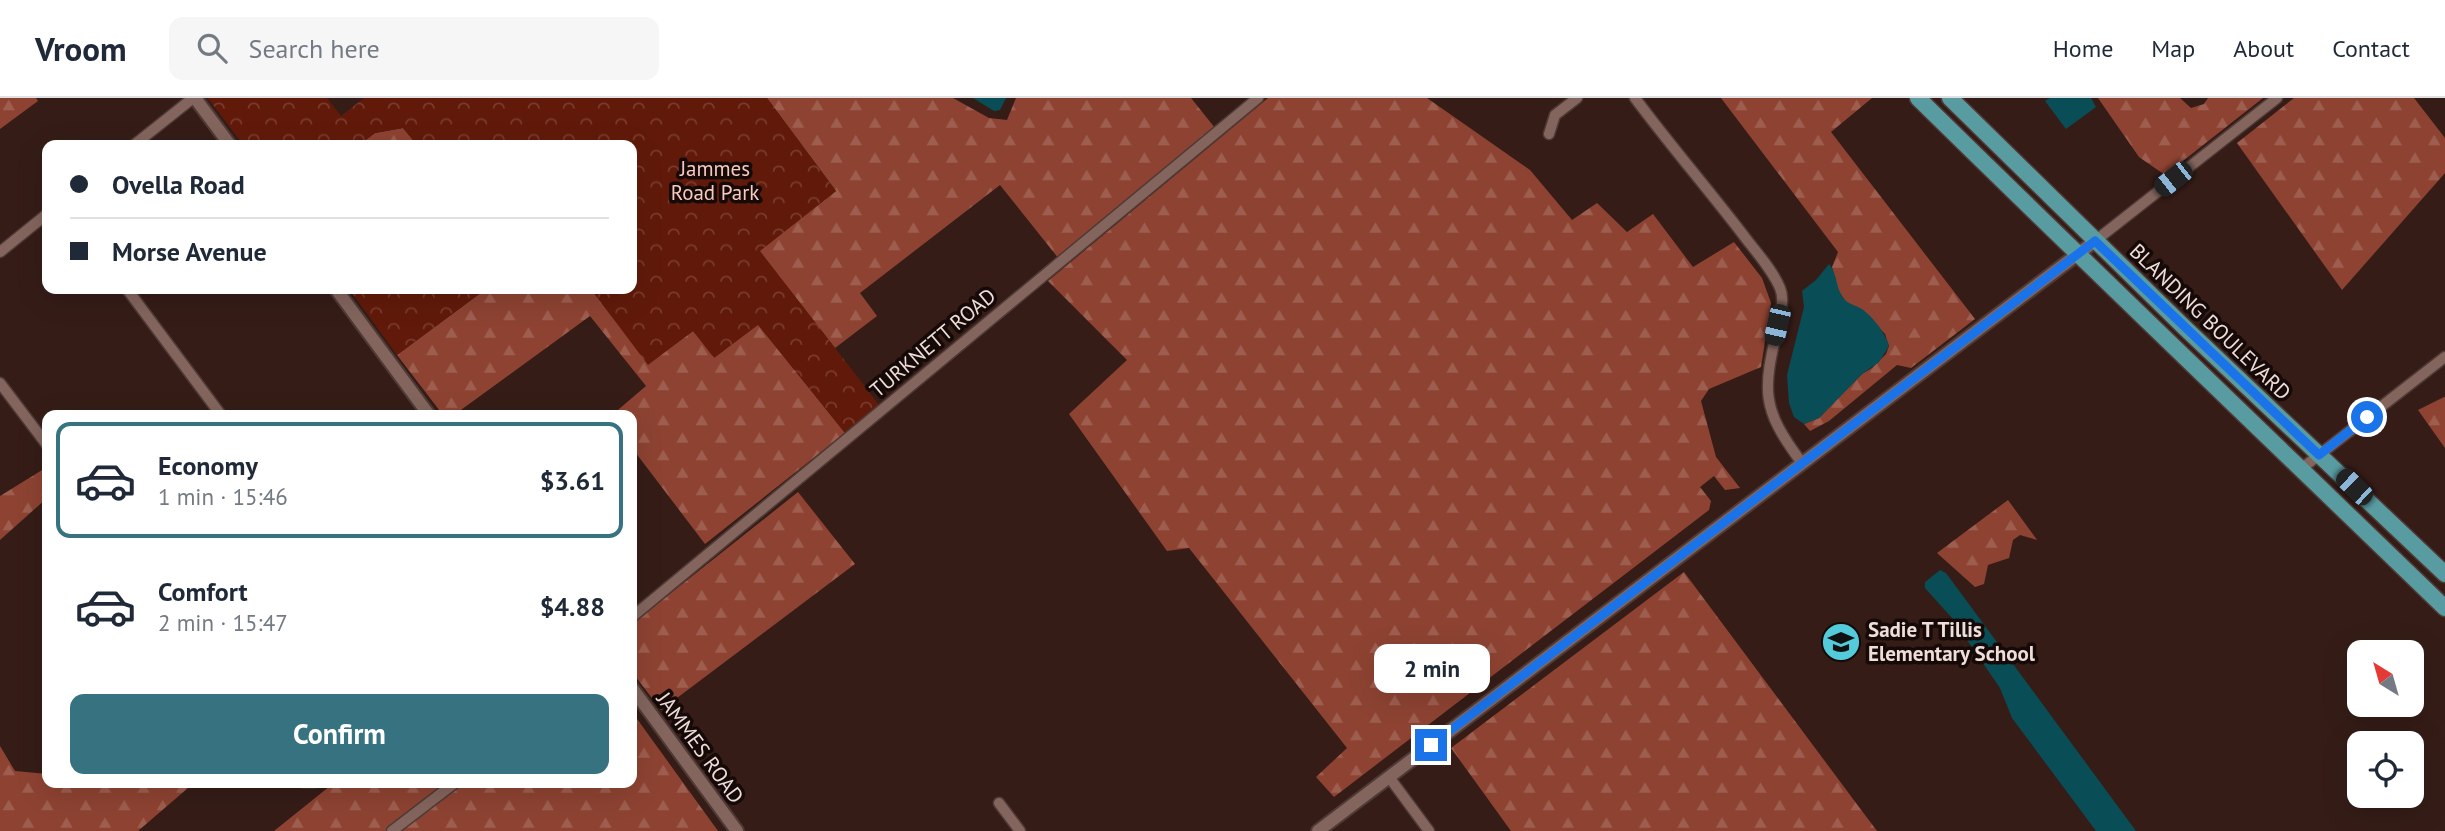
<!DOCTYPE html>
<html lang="en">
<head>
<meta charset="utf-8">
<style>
  body { margin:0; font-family:"PT Sans",sans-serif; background:#f6f6f7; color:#1f2937; height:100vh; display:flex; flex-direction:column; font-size:26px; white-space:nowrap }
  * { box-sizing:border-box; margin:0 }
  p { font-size:23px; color:#747a83 }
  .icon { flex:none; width:38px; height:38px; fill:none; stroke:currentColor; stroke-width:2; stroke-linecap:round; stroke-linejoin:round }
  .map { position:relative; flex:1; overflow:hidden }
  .panel { position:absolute; left:42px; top:312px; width:595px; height:378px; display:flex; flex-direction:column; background:#fff; border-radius:14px; box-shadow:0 7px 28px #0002 }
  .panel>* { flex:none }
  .top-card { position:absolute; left:42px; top:42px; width:595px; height:154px; border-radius:14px; box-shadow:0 7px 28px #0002; display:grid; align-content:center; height:154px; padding:0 28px; background:#fff }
  .needle { width:46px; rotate:323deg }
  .fabs { position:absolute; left:2347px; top:542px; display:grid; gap:14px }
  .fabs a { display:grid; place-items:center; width:77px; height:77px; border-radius:14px; background:#fff; box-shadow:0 7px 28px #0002; font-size:35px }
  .end { position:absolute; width:32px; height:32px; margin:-16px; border:9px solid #1a73e8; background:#fff; box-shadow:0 0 0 4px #fff }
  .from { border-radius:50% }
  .bubble { position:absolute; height:49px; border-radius:14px; background:#fff; box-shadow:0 7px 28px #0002; font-size:23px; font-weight:600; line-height:49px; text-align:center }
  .car { position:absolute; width:21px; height:42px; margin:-21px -10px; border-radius:9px; box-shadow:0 0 5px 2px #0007; background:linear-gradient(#222 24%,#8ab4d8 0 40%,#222 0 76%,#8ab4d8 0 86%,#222 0) }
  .top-card b { display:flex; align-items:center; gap:24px; height:66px; font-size:26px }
  .top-card b+b { border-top:2px solid #e0e1e3 }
  .top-card i { width:18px; height:18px; background:#1f2937 }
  ul { padding:12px 0 0; list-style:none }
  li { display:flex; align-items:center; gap:21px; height:116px; margin:0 14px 10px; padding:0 14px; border:4px solid transparent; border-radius:14px }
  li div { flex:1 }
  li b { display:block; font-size:26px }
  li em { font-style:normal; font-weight:600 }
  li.current { border-color:#367280 }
  li>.icon { width:63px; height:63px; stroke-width:1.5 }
  .action { display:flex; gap:14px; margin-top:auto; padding:14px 28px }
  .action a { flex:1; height:80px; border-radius:14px; background:#367280; color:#fff; font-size:28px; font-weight:600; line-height:80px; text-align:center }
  header { display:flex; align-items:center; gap:42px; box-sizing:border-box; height:98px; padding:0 35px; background:#fff; border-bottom:2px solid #e0e1e3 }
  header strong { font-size:33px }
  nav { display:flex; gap:38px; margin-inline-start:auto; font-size:24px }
  .search { width:490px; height:63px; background:#f6f6f7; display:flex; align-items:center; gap:18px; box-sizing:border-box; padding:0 24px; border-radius:14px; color:#747a83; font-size:26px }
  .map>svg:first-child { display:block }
  .forest { fill:url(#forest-firs) }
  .park { fill:url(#park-crowns) }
  .water { fill:#094e56 }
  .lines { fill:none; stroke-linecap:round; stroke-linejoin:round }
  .minor-casing { stroke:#4f3a36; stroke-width:13 }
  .tertiary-casing { stroke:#4f3a36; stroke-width:16 }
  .primary-casing { stroke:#4f3a36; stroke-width:19 }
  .minor { stroke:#83655d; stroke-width:10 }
  .tertiary { stroke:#83655d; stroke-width:12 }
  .primary { stroke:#589ca2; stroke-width:16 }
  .route { stroke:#1a73e8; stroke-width:9 }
  .labels { text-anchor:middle; stroke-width:7; stroke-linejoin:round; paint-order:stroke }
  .park-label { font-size:21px; fill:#f8cabf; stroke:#150a08 }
  .street-label { font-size:21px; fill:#efddd9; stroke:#150a08 }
  .poi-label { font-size:21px; font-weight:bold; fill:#efddd9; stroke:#150a08; text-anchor:start }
</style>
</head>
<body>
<header>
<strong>Vroom</strong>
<div class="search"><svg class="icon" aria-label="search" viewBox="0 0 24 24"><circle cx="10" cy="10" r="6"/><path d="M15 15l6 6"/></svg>Search here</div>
<nav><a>Home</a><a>Map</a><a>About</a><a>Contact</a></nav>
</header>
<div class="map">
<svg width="2445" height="733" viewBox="0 0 2445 733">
  <defs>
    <pattern id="forest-firs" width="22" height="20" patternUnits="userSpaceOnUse" patternTransform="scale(1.75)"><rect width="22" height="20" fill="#8e4332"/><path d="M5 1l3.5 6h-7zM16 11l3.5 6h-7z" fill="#9e5e4f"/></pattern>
    <pattern id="park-crowns" width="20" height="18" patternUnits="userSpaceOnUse" patternTransform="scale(1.75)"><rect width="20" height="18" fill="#611a0a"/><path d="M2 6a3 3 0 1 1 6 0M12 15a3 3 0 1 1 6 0" fill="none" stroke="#783b2d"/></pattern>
  </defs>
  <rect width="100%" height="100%" fill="#351c17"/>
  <!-- forest -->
  <g class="forest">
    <path d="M0 0H36L38 3 0 31Z"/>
    <path d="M767 0H953L989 20 1007 22 1016 0H1191L1215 30 1059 161 1000 87 860 195 877 218 835 250 759 153 836 93Z"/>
    <path d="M1268 0H1427L1530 72 1572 122 1597 105 1627 134 1653 116 1693 169 1734 144 1762 180 1771 205 1761 269 1709 291 1701 303 1716 359 1740 390 1725 392 1714 378 1700 389 1711 403 1709 412 1334 699 1316 679 1347 650 1189 450 1167 453 1069 316 1127 262 1048 183Z"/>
    <path d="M1721 0H1872L1831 34 1975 221 1911 270 1897 267 1829 323 1810 333 1804 326 1819 320 1862 276 1872 270 1886 256 1889 248 1885 236 1863 212 1846 204 1838 192 1832 169 1838 154Z"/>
    <path d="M2098 0H2180L2191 10 2204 6 2208 0H2263L2165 77 2139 59Z"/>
    <path d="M2294 0H2414L2445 40V75L2342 192 2237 45Z"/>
    <path d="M403 30 417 47H359L375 35Z"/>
    <path d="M486 191H591L648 266 693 233 715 259 758 226 845 335 705 446 632 350V317H612L646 288 590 218 454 317H443L397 257Z"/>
    <path d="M2444 299H2445V350L2418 312Z"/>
    <path d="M47 369V400L0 442V398Z"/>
    <path d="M798 394 855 466 661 612 632 574V526Z"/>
    <path d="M2008 402 2037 442 2020 437 2013 442 2009 460 1988 467 1984 486 1975 489 1937 455Z"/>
    <path d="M1684 474 1856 705 1877 733H1511L1451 650Z"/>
    <path d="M632 614 718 733H274L335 684H632Z"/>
    <path d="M0 648 15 673 47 676V684H195L138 733H0Z"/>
  </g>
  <!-- park -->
  <g class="park">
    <path d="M208 0H327L341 18 364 0H767L836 93 760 153 880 308 845 335 758 227 714 260 693 233 648 267 591 191H632V47H417L403 30 375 35 359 47H243Z"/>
    <path d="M349 191H486L397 257Z"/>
  </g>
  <!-- water -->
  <g class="water">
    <path d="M973 0H1006L1000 12 994 13Z"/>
    <path d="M2050 0H2091L2096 9 2066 31 2045 3Z"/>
    <path d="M1829 166C1838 176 1835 190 1844 201 1849 207 1857 207 1863 212 1875 221 1885 235 1889 248L1879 264 1862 276 1819 320 1804 326 1794 319 1789 305 1787 277 1804 209 1802 193 1816 182Z"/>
    <path d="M1940 472 1946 475 2136 733H2096L2012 620 2000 590 1952 520 1925 490V484Z"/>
  </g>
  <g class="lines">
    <!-- minor casing -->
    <g class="minor-casing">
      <g id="minor">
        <path d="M1635 0C1670 47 1708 91 1744 138 1756 154 1772 171 1780 190 1785 202 1780 215 1778 227 1763 293 1760 309 1802 365"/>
        <path d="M1549 36 1555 17 1577 0"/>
        <path d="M134 47 193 0"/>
        <path d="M2095 143 2277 0"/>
        <path d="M0 154 47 116"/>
        <path d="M127 191 221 317"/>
        <path d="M0 285 47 347"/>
        <path d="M2301 371 2445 259"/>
        <path d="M632 519 1258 0"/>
        <path d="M1389 679 1429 733"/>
        <path d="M303 684H315"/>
        <path d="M999 705 1020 733"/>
        <path d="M392 733 456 684"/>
      </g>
    </g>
    <!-- tertiary casing -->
    <g class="tertiary-casing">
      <g id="tertiary">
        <path d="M195 0 230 47"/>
        <path d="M336 191 429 317"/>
        <path d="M632 590 737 733"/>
        <path d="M1318 733 2095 143"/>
      </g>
    </g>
    <!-- primary casing -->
    <g class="primary-casing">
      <g id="primary">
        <path d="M1918 0C2092 171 2269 340 2445 510"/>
        <path d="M1950 0 2184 229 2445 476"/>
      </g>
    </g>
    <!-- minor -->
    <use href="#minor" class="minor"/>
    <!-- tertiary -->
    <use href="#tertiary" class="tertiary"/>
    <!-- primary -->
    <use href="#primary" class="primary"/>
  </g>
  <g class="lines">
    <!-- route -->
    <path class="route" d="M1431 647 2095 143 2319 357 2367 319"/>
  </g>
  <!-- icons -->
  <defs>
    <g id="school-disc" transform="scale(2.0125)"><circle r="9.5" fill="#53cbda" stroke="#150a08"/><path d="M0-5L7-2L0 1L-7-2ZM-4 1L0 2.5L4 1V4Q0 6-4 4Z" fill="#111"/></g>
  </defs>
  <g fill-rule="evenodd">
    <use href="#school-disc" x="1841" y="544"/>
  </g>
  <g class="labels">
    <!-- park labels -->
    <g class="park-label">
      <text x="715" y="78">Jammes<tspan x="715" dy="24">Road Park</tspan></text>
    </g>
    <!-- street labels -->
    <g class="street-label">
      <text transform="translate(2210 224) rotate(44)" y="7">BLANDING BOULEVARD</text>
      <text transform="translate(933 245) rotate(-40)" y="7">TURKNETT ROAD</text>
      <text transform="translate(700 650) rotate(54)" y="7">JAMMES ROAD</text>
    </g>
    <!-- poi labels -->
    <g class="poi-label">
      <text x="1868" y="539">Sadie T Tillis<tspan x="1868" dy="24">Elementary School</tspan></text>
    </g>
  </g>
</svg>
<div class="fabs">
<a><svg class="needle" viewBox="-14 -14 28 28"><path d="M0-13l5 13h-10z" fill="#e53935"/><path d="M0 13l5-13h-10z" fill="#747a83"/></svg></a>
<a><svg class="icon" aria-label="locate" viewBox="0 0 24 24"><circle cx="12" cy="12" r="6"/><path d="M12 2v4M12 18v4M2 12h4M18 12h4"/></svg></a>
</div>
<i class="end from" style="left:2367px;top:319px"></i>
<i class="end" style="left:1431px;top:647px"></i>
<div class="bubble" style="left:1374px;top:546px;width:116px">2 min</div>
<i class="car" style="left:2173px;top:81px;rotate:232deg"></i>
<i class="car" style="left:1777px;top:227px;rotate:193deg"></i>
<i class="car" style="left:2354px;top:389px;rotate:314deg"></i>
<div class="top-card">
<b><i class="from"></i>Ovella Road</b>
<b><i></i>Morse Avenue</b>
</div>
<section class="panel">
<ul>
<li class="current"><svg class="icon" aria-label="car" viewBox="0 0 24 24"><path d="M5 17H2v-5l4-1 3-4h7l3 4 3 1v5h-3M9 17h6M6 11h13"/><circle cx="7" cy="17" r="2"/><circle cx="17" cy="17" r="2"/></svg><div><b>Economy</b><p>1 min · 15:46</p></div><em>$3.61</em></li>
<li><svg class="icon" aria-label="car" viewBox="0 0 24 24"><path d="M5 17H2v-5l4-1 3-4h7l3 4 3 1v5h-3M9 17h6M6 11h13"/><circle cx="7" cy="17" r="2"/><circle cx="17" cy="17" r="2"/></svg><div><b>Comfort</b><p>2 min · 15:47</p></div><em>$4.88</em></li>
</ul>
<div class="action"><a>Confirm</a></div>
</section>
</div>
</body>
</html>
